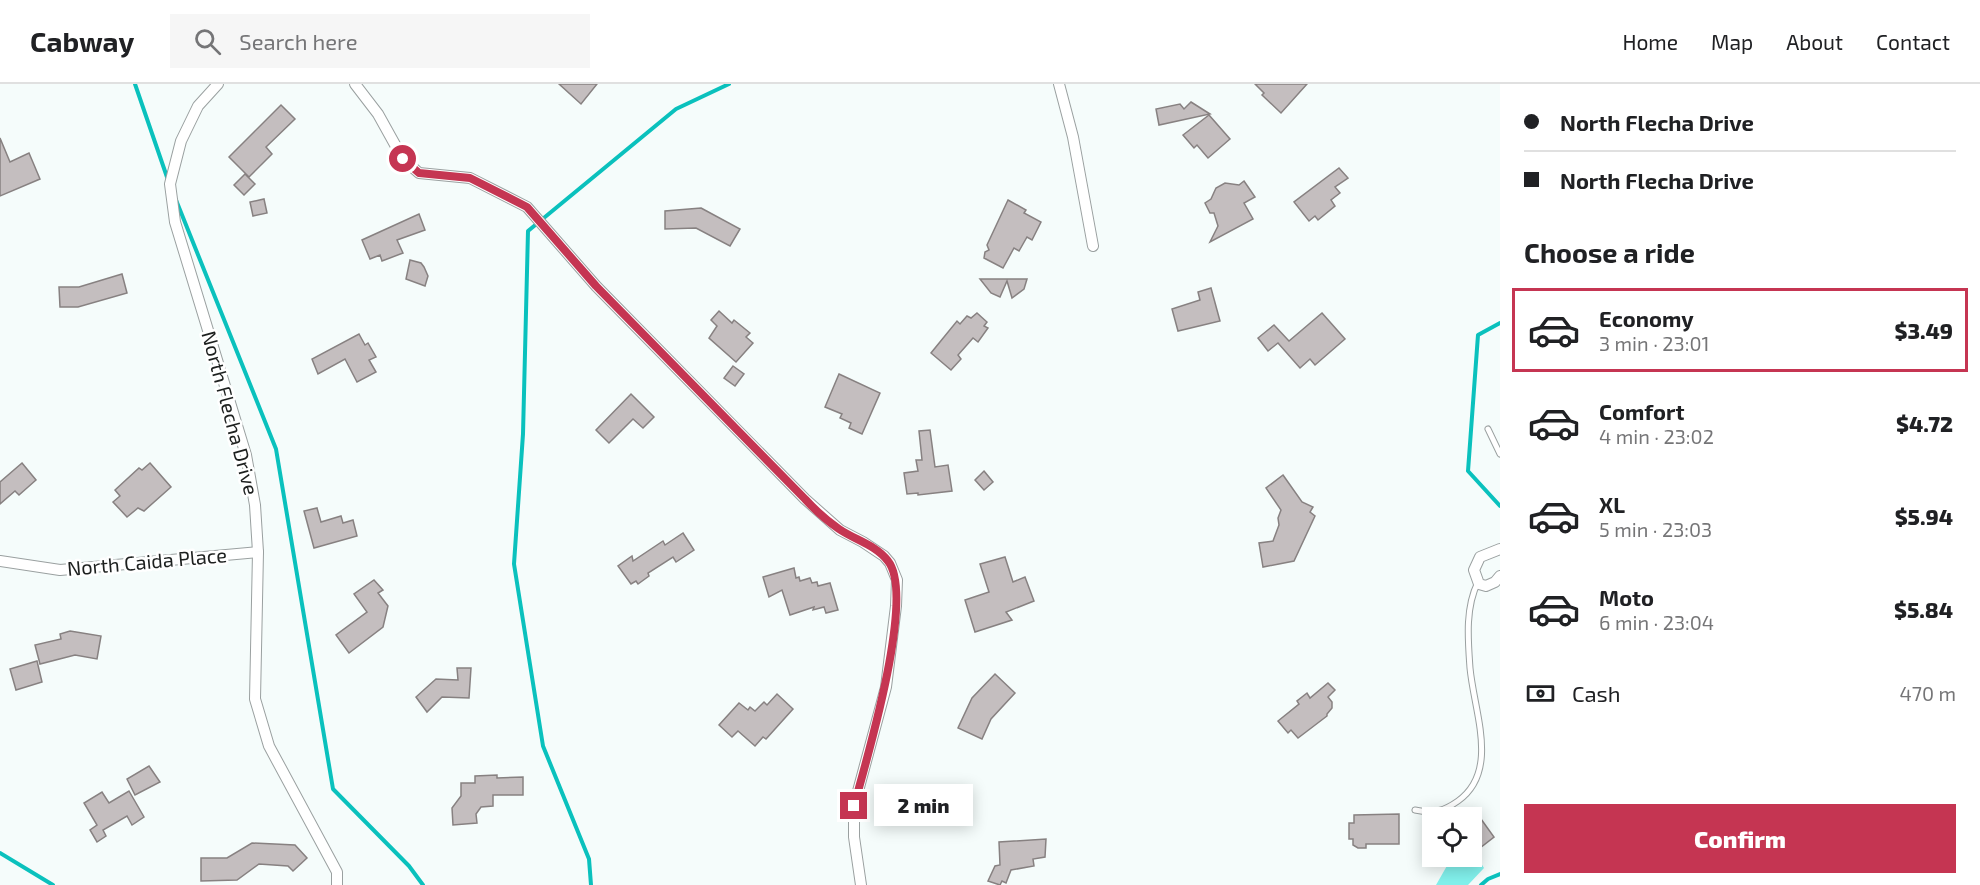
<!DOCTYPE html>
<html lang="en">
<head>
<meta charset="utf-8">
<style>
  body { margin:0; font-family:"Exo 2",sans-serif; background:#f6f6f6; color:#202124; height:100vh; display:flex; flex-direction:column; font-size:22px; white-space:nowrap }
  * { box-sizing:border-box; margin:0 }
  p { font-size:20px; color:#757577 }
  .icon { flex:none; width:33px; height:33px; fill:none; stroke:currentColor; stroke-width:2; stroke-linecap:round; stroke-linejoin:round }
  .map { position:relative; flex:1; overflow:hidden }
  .panel { display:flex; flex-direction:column; background:#fff; width:480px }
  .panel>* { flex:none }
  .hud { display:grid; align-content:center; height:132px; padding:0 24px; background:#fff }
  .buttons { position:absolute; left:1422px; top:723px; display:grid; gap:12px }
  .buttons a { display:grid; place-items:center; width:60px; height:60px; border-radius:0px; background:#fff; box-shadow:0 3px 15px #0003; font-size:30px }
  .end { position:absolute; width:27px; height:27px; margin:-14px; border:8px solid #c53552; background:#fff; box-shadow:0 0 0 3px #fff }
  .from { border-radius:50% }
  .bubble { position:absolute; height:42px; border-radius:0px; background:#fff; box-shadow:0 3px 15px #0003; font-size:20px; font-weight:800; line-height:42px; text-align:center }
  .hud b { display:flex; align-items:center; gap:21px; height:57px; font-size:22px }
  .hud b+b { border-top:2px solid #e0e0e0 }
  .hud i { width:15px; height:15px; background:#202124 }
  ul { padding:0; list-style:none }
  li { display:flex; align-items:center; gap:18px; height:84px; margin:0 12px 9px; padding:0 12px; border:3px solid transparent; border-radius:0px }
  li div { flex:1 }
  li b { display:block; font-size:22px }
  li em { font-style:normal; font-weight:800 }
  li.active { border-color:#c53552 }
  li>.icon { width:54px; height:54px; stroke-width:1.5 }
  h2 { padding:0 24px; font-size:27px; line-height:72px }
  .pay { display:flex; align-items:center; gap:15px; height:66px; padding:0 24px; font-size:22px }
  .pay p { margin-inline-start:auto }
  .primary-button { display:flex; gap:12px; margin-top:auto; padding:12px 24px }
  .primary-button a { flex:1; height:69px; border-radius:0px; background:#c53552; color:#fff; font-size:24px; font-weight:800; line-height:69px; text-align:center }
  header { display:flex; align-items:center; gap:36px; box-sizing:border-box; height:84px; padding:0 30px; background:#fff; border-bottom:2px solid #e0e0e0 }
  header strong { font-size:28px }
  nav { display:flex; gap:33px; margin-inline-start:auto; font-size:21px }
  .search { width:420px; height:54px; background:#f6f6f6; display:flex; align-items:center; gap:15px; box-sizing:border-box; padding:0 21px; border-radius:0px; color:#757577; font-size:22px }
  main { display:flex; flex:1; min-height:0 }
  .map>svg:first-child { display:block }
  .green { fill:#82f1ec }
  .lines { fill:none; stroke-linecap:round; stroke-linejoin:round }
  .stream { stroke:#0ac1bd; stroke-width:4 }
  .building { fill:#c4bebf; stroke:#878181; stroke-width:1.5 }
  .lane-casing { stroke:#9aa0a0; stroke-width:7 }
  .street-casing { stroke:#9aa0a0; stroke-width:12 }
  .lane { stroke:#fff; stroke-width:5 }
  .street { stroke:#fff; stroke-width:10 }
  .route { stroke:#c53552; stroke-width:8 }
  .labels { text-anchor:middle; stroke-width:5; stroke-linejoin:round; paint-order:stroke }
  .street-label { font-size:20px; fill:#1d201f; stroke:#fff }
</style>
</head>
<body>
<header>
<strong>Cabway</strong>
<div class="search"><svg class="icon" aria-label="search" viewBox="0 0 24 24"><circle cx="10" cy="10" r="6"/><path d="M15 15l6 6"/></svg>Search here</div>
<nav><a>Home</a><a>Map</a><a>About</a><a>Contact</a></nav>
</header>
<main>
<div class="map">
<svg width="1500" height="801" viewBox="0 0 1500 801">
  <rect width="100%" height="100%" fill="#f5fcfb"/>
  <!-- green -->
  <path class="green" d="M1472 765 1484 784 1468 801H1436L1452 773 1472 772Z"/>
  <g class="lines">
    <!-- stream -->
    <g class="stream">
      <path d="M135 0 168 96"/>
      <path d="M176 116 276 365 333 705 409 782 423 801"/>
      <path d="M1500 239 1478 251 1468 387 1500 422"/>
      <path d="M0 769 53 801"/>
      <path d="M591 801 589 775 543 662 514 480 523 350 528 147 676 25 729 0"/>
      <path d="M1481 801 1488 795 1500 790"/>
    </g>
  </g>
  <!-- building -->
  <g class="building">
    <path d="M559 0H597L581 20Z"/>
    <path d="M1255 0H1307L1281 29 1262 11 1264 9Z"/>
    <path d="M1191 18 1210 30 1159 41 1156 25 1180 20 1184 25Z"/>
    <path d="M281 21 295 35 266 63 272 70 249 93 229 73Z"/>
    <path d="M1209 31 1230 55 1208 74 1197 61 1194 64 1183 51Z"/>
    <path d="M0 54 10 78 29 69 40 95 0 112Z"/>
    <path d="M1339 84 1348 94 1335 103 1340 109 1331 116 1335 122 1318 136 1315 132 1309 137 1294 118Z"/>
    <path d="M245 90 255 100 244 111 234 101Z"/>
    <path d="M1244 97 1255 113 1244 119 1253 135 1210 158 1218 142 1214 129H1210L1205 119 1211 115 1216 104 1225 99 1239 101Z"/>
    <path d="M264 115 267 129 253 132 250 118Z"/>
    <path d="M1008 116 1026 126 1024 129 1041 138 1032 156 1027 153 1019 167 1014 164 1003 184 984 174 985 168 989 166 987 161Z"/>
    <path d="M701 124 740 145 730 162 696 144 665 145V127Z"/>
    <path d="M419 130 425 146 397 156 403 169 382 177 380 171 370 175 362 156Z"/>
    <path d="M410 176 421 179 424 183 428 192 425 202 406 195Z"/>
    <path d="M122 190 127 209 78 223H60L59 203H79Z"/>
    <path d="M980 195H1027L1024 205 1012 214 1007 197 1000 213 991 209Z"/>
    <path d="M1211 204 1220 237 1178 247 1172 225 1200 216 1198 208Z"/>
    <path d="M719 227 732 239 734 236 750 249 746 253 753 259 736 278 709 254 717 242 711 236Z"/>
    <path d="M977 229 987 238 984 242 988 244 978 258 973 254 958 271 961 275 951 286 931 269 957 237 960 240 967 232 971 234Z"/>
    <path d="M1322 229 1345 255 1315 281 1310 275 1300 284 1278 259 1268 267 1258 254 1274 241 1289 257Z"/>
    <path d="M359 250 365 261 368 259 376 273 369 276 376 288 357 298 345 275 318 290 312 275Z"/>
    <path d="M733 282 744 290 735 302 724 294Z"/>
    <path d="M839 290 880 309 862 350 849 344 851 339 840 334 842 330 825 323Z"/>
    <path d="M631 310 654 333 643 344 633 335 609 359 596 346Z"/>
    <path d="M930 346 935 383 948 381 952 407 918 411V409L907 410 904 389 918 387 916 376H922L919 347Z"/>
    <path d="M22 379 36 396 19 411 15 407 0 420V398Z"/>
    <path d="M150 379 171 403 144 427 138 424 127 433 113 418 120 412 115 406 139 384 142 386Z"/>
    <path d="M984 387 993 398 984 406 975 396Z"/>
    <path d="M1283 391 1302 418 1313 423 1310 428 1315 432 1294 477 1263 483 1259 459 1273 457 1279 441 1278 434 1281 426 1266 404Z"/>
    <path d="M317 424 321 438 341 432 343 439 353 436 357 452 314 464 304 427Z"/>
    <path d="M683 449 694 466 676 478 673 473 648 489 649 492 638 500 636 497 631 500 618 482 632 472 633 477 663 457 665 461Z"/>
    <path d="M1005 473 1013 498 1025 493 1034 517 1006 528 1012 536 975 548 965 516 989 508 980 480Z"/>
    <path d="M794 484 796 494 799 493 800 497 810 494 812 499 817 498 818 502 830 499 838 526 826 529 824 523 813 526 814 523 790 531 782 506 769 513 763 493Z"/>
    <path d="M374 496 383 506 378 509 388 522 383 543 349 569 336 551 367 528 354 510Z"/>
    <path d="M70 547 101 552 97 575 75 571 40 580 35 561 61 555 60 550Z"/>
    <path d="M37 577 42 598 16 606 10 585Z"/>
    <path d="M457 584H471L469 614 442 613 427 628 416 613 436 595 458 596Z"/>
    <path d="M995 590 1015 609 991 635 982 655 958 644 972 614Z"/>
    <path d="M1328 599 1335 606 1328 613 1332 618V624L1327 630V632L1298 654 1291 646 1288 649 1278 637 1299 620 1297 617 1307 609 1310 614Z"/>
    <path d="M777 610 793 625 766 655 763 653 755 662 738 647 732 653 719 641 739 619 748 626 750 623 755 627 764 618 767 621Z"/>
    <path d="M149 682 160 698 135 711 127 695Z"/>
    <path d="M497 691V694L523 693V711H493V722L481 723 476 730 477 739 453 741 452 724 461 712V699H475V692Z"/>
    <path d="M129 707 144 733 132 741 127 732 103 746 106 752 97 758 90 746 97 741 84 719 102 708 109 719Z"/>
    <path d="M1399 730V760H1366V764H1358L1353 761V755H1349V739H1354V731Z"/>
    <path d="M1481 735 1494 753 1480 764 1472 752V743Z"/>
    <path d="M1046 755 1045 773 1033 775 1034 782 1011 786 1006 799 1002 797 1000 801 988 797 995 782 1000 781 999 758Z"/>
    <path d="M252 759 295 761 307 774 293 787 288 782 259 780 237 796 201 797V774H227Z"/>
  </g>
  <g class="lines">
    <!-- lane casing -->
    <g class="lane-casing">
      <g id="lane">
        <path d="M1488 345 1500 370"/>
        <path d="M1415 726C1433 730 1444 727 1458 717 1500 687 1474 628 1470 584 1468 556 1465 524 1478 498"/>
      </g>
    </g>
    <!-- street casing -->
    <g class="street-casing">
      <g id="street">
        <path d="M218 0 198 22 181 57 170 100 175 138 246 371 255 421 258 468 255 615 269 662 337 788V801"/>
        <path d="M355 0 378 30 403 75 419 89 470 94 527 123 596 202 805 415 840 446 863 458 884 472 890 479 897 496 896 522 886 603 854 722V753L861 801"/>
        <path d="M1059 0 1073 53 1093 162"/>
        <path d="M1500 465 1480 473 1474 486 1479 500 1486 502 1495 498 1500 492"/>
        <path d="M0 477 60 486 258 468"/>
      </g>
    </g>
    <!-- lane -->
    <use href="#lane" class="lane"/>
    <!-- street -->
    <use href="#street" class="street"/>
  </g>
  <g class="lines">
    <!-- route -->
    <path class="route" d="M403 75 419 89 470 94 527 123 596 202 805 415C815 426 826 436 839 445 855 456 876 461 888 477 916 512 866 677 854 722"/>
  </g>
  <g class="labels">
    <!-- street labels -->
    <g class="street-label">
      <text transform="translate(230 329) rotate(75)" y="7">North Flecha Drive</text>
      <text transform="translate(147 478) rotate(-5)" y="7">North Caida Place</text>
    </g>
  </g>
</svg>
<div class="buttons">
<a><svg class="icon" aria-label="locate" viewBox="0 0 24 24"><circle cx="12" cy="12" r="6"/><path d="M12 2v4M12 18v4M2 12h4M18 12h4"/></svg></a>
</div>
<i class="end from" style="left:403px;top:75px"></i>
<i class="end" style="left:854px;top:722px"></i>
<div class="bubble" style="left:874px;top:700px;width:99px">2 min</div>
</div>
<section class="panel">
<div class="hud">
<b><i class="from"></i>North Flecha Drive</b>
<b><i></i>North Flecha Drive</b>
</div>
<h2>Choose a ride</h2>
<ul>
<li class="active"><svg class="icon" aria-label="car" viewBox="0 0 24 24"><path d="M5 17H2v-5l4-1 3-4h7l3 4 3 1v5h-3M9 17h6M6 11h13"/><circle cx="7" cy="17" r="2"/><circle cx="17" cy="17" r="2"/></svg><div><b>Economy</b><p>3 min · 23:01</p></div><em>$3.49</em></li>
<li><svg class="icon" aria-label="car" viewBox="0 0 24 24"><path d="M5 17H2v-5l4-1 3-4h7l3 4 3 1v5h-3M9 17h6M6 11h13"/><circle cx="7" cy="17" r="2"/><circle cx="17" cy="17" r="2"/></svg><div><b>Comfort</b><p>4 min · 23:02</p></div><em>$4.72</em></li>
<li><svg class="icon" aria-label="car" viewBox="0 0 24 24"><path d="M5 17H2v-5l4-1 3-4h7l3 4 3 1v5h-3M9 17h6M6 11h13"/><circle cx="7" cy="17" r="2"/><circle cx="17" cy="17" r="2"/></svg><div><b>XL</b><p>5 min · 23:03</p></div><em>$5.94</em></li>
<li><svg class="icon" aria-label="car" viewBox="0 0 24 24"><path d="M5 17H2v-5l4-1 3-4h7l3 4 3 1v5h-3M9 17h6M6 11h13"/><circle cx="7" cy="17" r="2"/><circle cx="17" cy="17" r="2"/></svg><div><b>Moto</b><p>6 min · 23:04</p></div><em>$5.84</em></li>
</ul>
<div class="pay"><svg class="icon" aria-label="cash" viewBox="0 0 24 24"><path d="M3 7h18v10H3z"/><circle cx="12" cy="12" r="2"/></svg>Cash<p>470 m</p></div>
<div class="primary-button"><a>Confirm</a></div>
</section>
</main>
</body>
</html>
